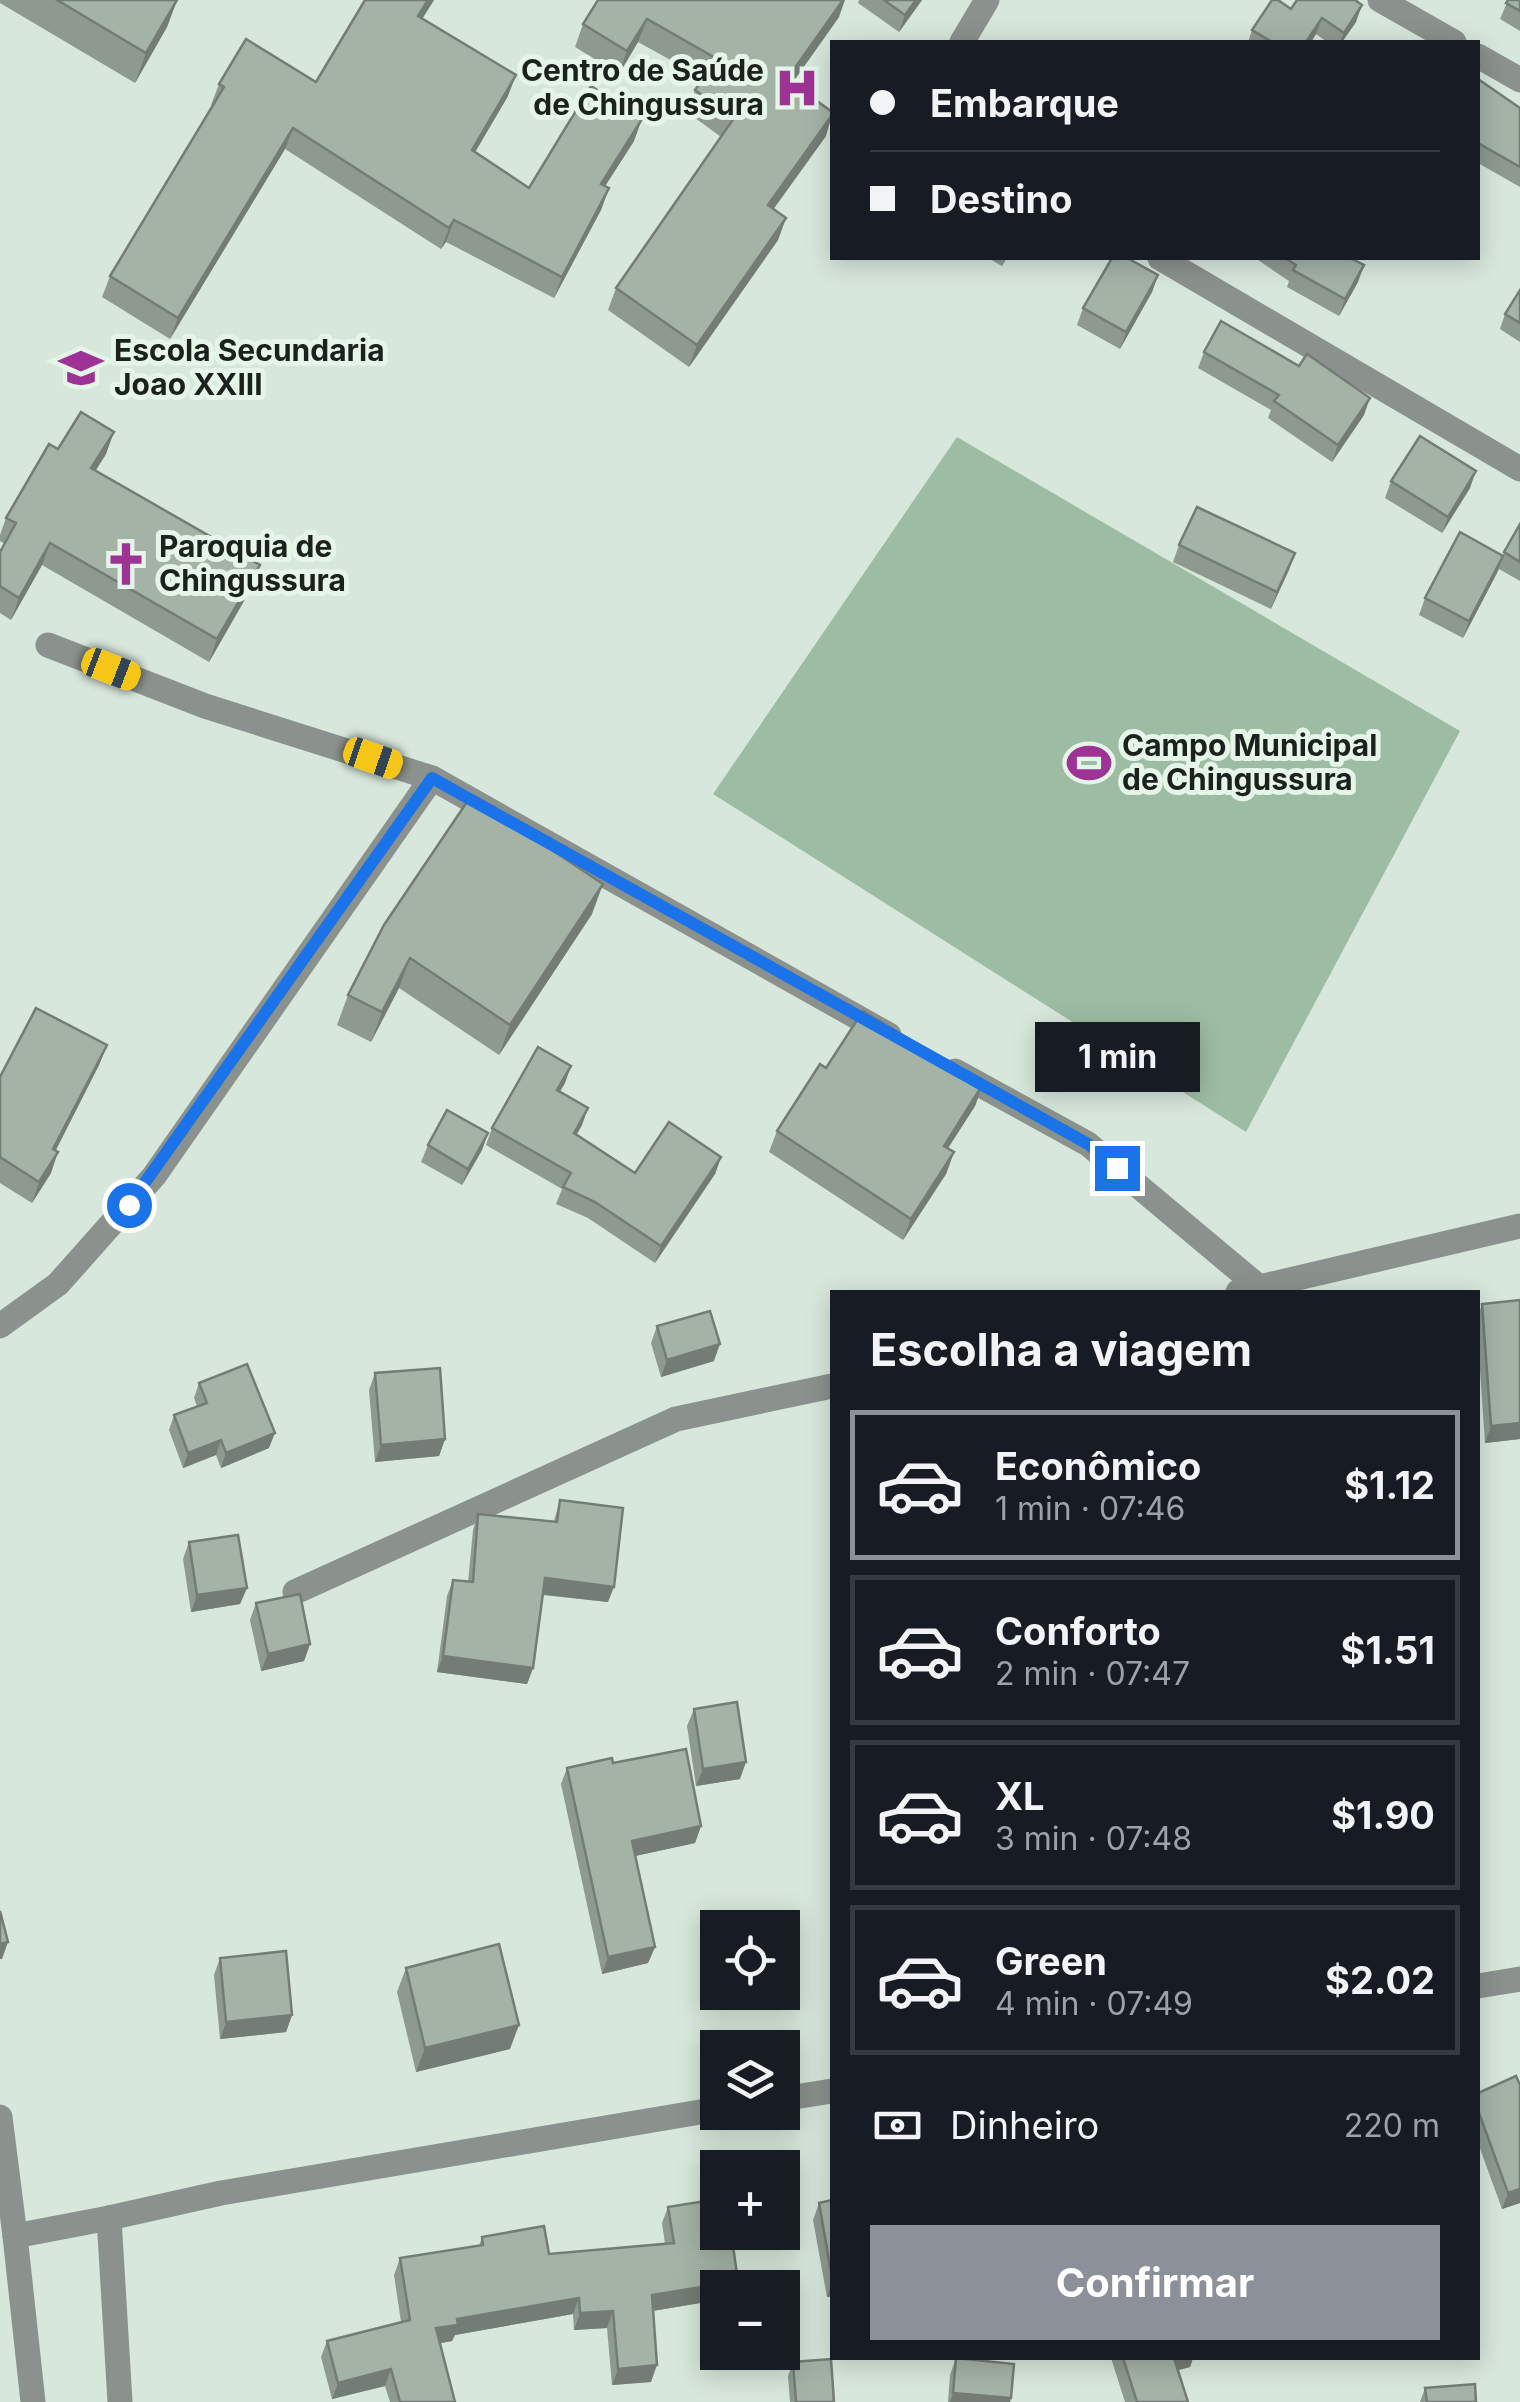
<!DOCTYPE html>
<html lang="pt">
<head>
<meta charset="utf-8">
<style>
  body { margin:0; font-family:Inter,sans-serif; background:#20242c; color:#f1f3f6; height:100vh; display:flex; flex-direction:column; font-size:38px; white-space:nowrap }
  * { box-sizing:border-box; margin:0 }
  p { font-size:32px; color:#9ea1a6 }
  .icon { flex:none; width:55px; height:55px; fill:none; stroke:currentColor; stroke-width:2; stroke-linecap:round; stroke-linejoin:round }
  .map { position:relative; flex:1; overflow:hidden }
  .side { position:absolute; left:830px; top:1290px; width:650px; height:1070px; display:flex; flex-direction:column; background:#171b24; border-radius:0px; box-shadow:0 5px 25px #0003 }
  .side>* { flex:none }
  .banner { position:absolute; left:830px; top:40px; width:650px; height:220px; border-radius:0px; box-shadow:0 5px 25px #0003; display:grid; align-content:center; height:220px; padding:0 40px; background:#171b24 }
  .controls { position:absolute; left:700px; top:1910px; display:grid; gap:20px }
  .controls a { display:grid; place-items:center; width:100px; height:100px; border-radius:0px; background:#171b24; box-shadow:0 5px 25px #0003; font-size:50px }
  .end { position:absolute; width:45px; height:45px; margin:-22px; border:12px solid #1a73e8; background:#fff; box-shadow:0 0 0 5px #fff }
  .from { border-radius:50% }
  .bubble { position:absolute; height:70px; border-radius:0px; background:#171b24; box-shadow:0 5px 25px #0003; font-size:32px; font-weight:700; line-height:70px; text-align:center }
  .car { position:absolute; width:30px; height:60px; margin:-30px -15px; border-radius:12px; box-shadow:0 0 8px 2px #0007; background:linear-gradient(#f5c518 24%,#345 0 40%,#f5c518 0 76%,#345 0 86%,#f5c518 0) }
  .banner b { display:flex; align-items:center; gap:35px; height:95px; font-size:38px }
  .banner b+b { border-top:2px solid #363941 }
  .banner i { width:25px; height:25px; background:#f1f3f6 }
  ul { padding:0; list-style:none }
  li { display:flex; align-items:center; gap:30px; height:150px; margin:0 20px 15px; padding:0 20px; border:5px solid #363941; border-radius:0px }
  li div { flex:1 }
  li b { display:block; font-size:38px }
  li em { font-style:normal; font-weight:700 }
  li.current { border-color:#8c9099 }
  li>.icon { width:90px; height:90px; stroke-width:1.5 }
  h2 { padding:0 40px; font-size:45px; line-height:120px }
  .pay { display:flex; align-items:center; gap:25px; height:110px; padding:0 40px; font-size:38px }
  .pay p { margin-inline-start:auto }
  .cta { display:flex; gap:20px; margin-top:auto; padding:20px 40px }
  .cta a { flex:1; height:115px; border-radius:0px; background:#8c9099; color:#fff; font-size:40px; font-weight:700; line-height:115px; text-align:center }
  .map>svg:first-child { display:block }
  .green { fill:#9cbda3 }
  .lines { fill:none; stroke-linecap:round; stroke-linejoin:round }
  .lane { stroke:#8b918c; stroke-width:25 }
  .street { stroke:#8b918c; stroke-width:25 }
  .wall { fill:#8e9a90 }
  .shaded-wall { fill:#747d75 }
  .building { fill:#a5b3a7; stroke:#747d75; stroke-width:2.5 }
  .route { stroke:#1a73e8; stroke-width:12 }
  .labels { text-anchor:middle; stroke-width:10; stroke-linejoin:round; paint-order:stroke }
  .poi-label { font-size:30px; font-weight:bold; fill:#1b211c; stroke:#e5f5e8; text-anchor:start }
</style>
</head>
<body>
<div class="map">
<svg width="1520" height="2402" viewBox="0 0 1520 2402">
  <rect width="100%" height="100%" fill="#d8e7db"/>
  <!-- green -->
  <path class="green" d="M957 437 1460 731 1246 1132 713 794Z"/>
  <g class="lines">
    <!-- lane -->
    <g class="lane">
      <path d="M0 1326 58 1284 154 1176 432 778"/>
      <path d="M0 2117 15 2236 109 2218"/>
      <path d="M15 2236 33 2402"/>
    </g>
    <!-- street -->
    <g class="street">
      <path d="M1380 0 1454 42"/>
      <path d="M962 42 987 0"/>
      <path d="M1478 56 1520 80"/>
      <path d="M1160 258 1520 469"/>
      <path d="M48 645 205 706 432 778 889 1035"/>
      <path d="M955 1071 1088 1144 1259 1287"/>
      <path d="M1238 1292 1520 1226"/>
      <path d="M295 1592 676 1419 832 1386"/>
      <path d="M1478 1986 1520 1979"/>
      <path d="M782 2099 832 2091"/>
      <path d="M120 2402 109 2218 221 2193 718 2109"/>
    </g>
  </g>
  <!-- wall -->
  <g class="wall">
    <path d="M0 0H177L167 27 135 83 0 3Z"/>
    <path d="M365 0H434L422 19 508 96 475 152 529 188 634 141 605 186 609 188 601 210 554 298 446 242 441 249 285 149 170 339 102 297 110 276 213 106 211 105 219 84 316 82Z"/>
    <path d="M598 0 839 17 792 83 826 136 773 209 786 218 778 240 689 367 608 310 616 288 721 137 687 112 695 90 703 78 638 42 619 74 575 47 583 24Z"/>
    <path d="M859 0H922L899 32 858 3Z"/>
    <path d="M1508 0H1520V31L1500 19Z"/>
    <path d="M1291 9 1356 22 1342 42H1327L1316 34 1311 42H1248L1252 30Z"/>
    <path d="M1478 79 1520 108V187L1478 163Z"/>
    <path d="M988 258H1007L1002 266Z"/>
    <path d="M1255 258H1350L1358 282 1339 316 1287 287 1289 281Z"/>
    <path d="M1158 275 1152 292 1120 349 1077 325 1083 308Z"/>
    <path d="M1520 290V342L1500 329 1505 314Z"/>
    <path d="M1204 352 1364 415 1332 462 1268 418 1271 410 1198 368Z"/>
    <path d="M58 449 106 454 95 471 260 565 252 587 209 662 42 565 11 620 0 613V552L5 544 0 541V535L6 518Z"/>
    <path d="M1391 481 1470 488 1442 533 1385 498Z"/>
    <path d="M1520 524V581L1499 569 1463 638 1419 615 1425 598 1502 556Z"/>
    <path d="M1179 545 1295 553 1271 609 1173 562Z"/>
    <path d="M592 914 499 1055 399 988 371 1042 337 1025 348 995 384 925Z"/>
    <path d="M107 1045 99 1065 56 1150 51 1173 32 1203 0 1183V1077Z"/>
    <path d="M826 1068 983 1084 975 1106 948 1148 954 1152 946 1174 903 1240 769 1152 777 1131Z"/>
    <path d="M565 1083 559 1092 582 1125 576 1135 635 1173 721 1157 715 1174 655 1263 588 1218 556 1204 562 1189 486 1145 492 1128Z"/>
    <path d="M488 1133 482 1150 462 1185 421 1162 428 1145Z"/>
    <path d="M1520 1300V1439L1485 1443 1478 1341V1316L1482 1304Z"/>
    <path d="M657 1326 714 1361 661 1377 651 1343Z"/>
    <path d="M375 1373 445 1439 439 1456 375 1462 369 1390Z"/>
    <path d="M199 1383 269 1448 221 1468 216 1455 183 1468 169 1430 174 1415 197 1406 194 1398Z"/>
    <path d="M560 1500 608 1602 542 1595 533 1668 527 1684 437 1672 447 1596 453 1580 468 1582 473 1530 478 1514 554 1521Z"/>
    <path d="M189 1542 247 1588 240 1604 191 1612 183 1559Z"/>
    <path d="M256 1603 310 1644 304 1661 261 1671 250 1620Z"/>
    <path d="M694 1709 740 1779 696 1786 687 1726Z"/>
    <path d="M613 1763 701 1826 695 1843 635 1856 655 1947 648 1963 602 1974 561 1784 567 1768Z"/>
    <path d="M220 1958 292 2015 286 2032 220 2039 214 1975Z"/>
    <path d="M406 1968 510 2049 416 2072 397 1992Z"/>
    <path d="M1478 2093 1520 2203 1502 2209 1478 2143Z"/>
    <path d="M832 2200V2296L827 2297 813 2220 819 2203Z"/>
    <path d="M668 2207 738 2281 736 2288H718V2300L653 2311 651 2382 612 2385 607 2328 574 2330 573 2314 455 2335 452 2341 440 2343 455 2402H390L385 2386 332 2399 321 2357 327 2341 401 2322 394 2275 400 2258 479 2246 482 2237 549 2254 665 2244 662 2223Z"/>
    <path d="M956 2358 1011 2398 1010 2402H948L950 2375Z"/>
    <path d="M1111 2358H1193L1190 2367 1178 2370 1188 2402H1125Z"/>
    <path d="M793 2362 834 2402H790L788 2376Z"/>
    <path d="M1425 2388 1476 2402H1420Z"/>
  </g>
  <!-- shaded-wall -->
  <g class="shaded-wall">
    <path d="M177 0 167 27 135 83 146 53Z"/>
    <path d="M428 0H434L410 38 418 16Z"/>
    <path d="M843 0H845L839 17 779 102 787 79Z"/>
    <path d="M916 0H922L899 32 905 15Z"/>
    <path d="M1362 5 1356 22 1342 42H1340L1344 33Z"/>
    <path d="M1322 18 1316 34 1311 42H1306Z"/>
    <path d="M647 19 638 42 619 74 627 51Z"/>
    <path d="M516 75 508 96 464 171 472 150Z"/>
    <path d="M832 115 826 136 760 228 768 205Z"/>
    <path d="M642 119 634 141 593 205 601 184Z"/>
    <path d="M293 128 285 149 170 339 178 318Z"/>
    <path d="M609 188 601 210 554 298 562 277Z"/>
    <path d="M786 218 778 240 689 367 697 345Z"/>
    <path d="M454 220 446 242 441 249 449 228Z"/>
    <path d="M1364 265 1358 282 1339 316 1345 299Z"/>
    <path d="M1158 275 1152 292 1120 349 1126 332Z"/>
    <path d="M1370 398 1364 415 1332 462 1338 445Z"/>
    <path d="M114 432 106 454 83 491 91 468Z"/>
    <path d="M1476 471 1470 488 1442 533 1448 517Z"/>
    <path d="M50 543 42 565 11 620 19 598Z"/>
    <path d="M1295 553 1289 570 1271 609 1277 592Z"/>
    <path d="M1503 556 1497 573 1463 638 1469 621Z"/>
    <path d="M260 565 252 587 209 662 217 639Z"/>
    <path d="M603 884 592 914 499 1055 510 1025Z"/>
    <path d="M410 958 399 988 371 1042 382 1012Z"/>
    <path d="M107 1045 99 1065 46 1169 53 1149Z"/>
    <path d="M571 1066 565 1083 551 1107 557 1090Z"/>
    <path d="M983 1084 975 1106 936 1167 944 1146Z"/>
    <path d="M588 1108 582 1125 568 1150 574 1133Z"/>
    <path d="M488 1133 482 1150 462 1185 468 1169Z"/>
    <path d="M58 1152 51 1173 32 1203 39 1182Z"/>
    <path d="M954 1152 946 1174 903 1240 911 1219Z"/>
    <path d="M721 1157 715 1174 655 1263 661 1246Z"/>
    <path d="M720 1344 714 1361 661 1377 667 1360Z"/>
    <path d="M1520 1423V1439L1485 1443 1491 1426Z"/>
    <path d="M275 1433 269 1448 221 1468 226 1453Z"/>
    <path d="M445 1439 439 1456 375 1462 381 1445Z"/>
    <path d="M221 1440 216 1455 183 1468 188 1453Z"/>
    <path d="M545 1578 614 1587 608 1602 539 1594Z"/>
    <path d="M247 1588 240 1604 191 1612 197 1595Z"/>
    <path d="M310 1644 304 1661 261 1671 268 1654Z"/>
    <path d="M443 1656 533 1668 527 1684 437 1672Z"/>
    <path d="M746 1762 740 1779 696 1786 703 1769Z"/>
    <path d="M701 1826 695 1843 626 1858 632 1841Z"/>
    <path d="M8 1942 2 1959H0V1944Z"/>
    <path d="M655 1947 648 1963 602 1974 608 1957Z"/>
    <path d="M292 2015 286 2032 220 2039 226 2022Z"/>
    <path d="M519 2025 510 2049 416 2072 425 2048Z"/>
    <path d="M1520 2189V2203L1502 2209 1508 2193Z"/>
    <path d="M738 2281 736 2288H718V2300L646 2312 652 2295Z"/>
    <path d="M832 2282V2296L827 2297Z"/>
    <path d="M579 2298 573 2314 455 2335 452 2341 430 2345 436 2328 457 2319Z"/>
    <path d="M613 2311 607 2328 574 2330 580 2313Z"/>
    <path d="M1172 2358H1193L1190 2367 1167 2373Z"/>
    <path d="M657 2365 651 2382 612 2385 618 2369Z"/>
    <path d="M391 2369 385 2386 332 2399 338 2383Z"/>
    <path d="M953 2393 1011 2398 1010 2402H950Z"/>
  </g>
  <!-- building -->
  <g class="building">
    <path d="M57 0H177L146 53Z"/>
    <path d="M365 0H428L418 16 516 75 472 150 529 188 591 86 642 119 601 184 609 188 562 277 454 220 449 228 293 128 178 318 110 276 224 87 219 84 246 39 316 82Z"/>
    <path d="M598 0H843L787 79 832 112V115L768 205 786 218 697 345 616 288 734 118 695 90 717 59 647 19 627 51 583 24Z"/>
    <path d="M884 0H916L905 15Z"/>
    <path d="M1272 0H1278L1291 9 1297 0H1355L1362 5 1344 33 1322 18 1306 42H1272L1252 30Z"/>
    <path d="M1508 0H1520V11L1506 3Z"/>
    <path d="M1478 79 1520 108V167L1478 143Z"/>
    <path d="M1112 258H1127L1158 275 1126 332 1083 308Z"/>
    <path d="M1285 258H1350L1364 265 1345 299 1293 270 1296 265Z"/>
    <path d="M1520 290V323L1505 314Z"/>
    <path d="M1221 321 1299 366 1307 354 1370 398 1338 445 1274 401 1279 395 1204 352Z"/>
    <path d="M81 412 114 432 91 468 260 565 217 639 50 543 19 598 0 586V552L16 523 6 518 49 444 58 449Z"/>
    <path d="M1420 436 1476 471 1448 517 1391 481Z"/>
    <path d="M1197 507 1295 553 1277 592 1179 545Z"/>
    <path d="M1520 524V562L1504 552Z"/>
    <path d="M1460 532 1503 556 1469 621 1425 598Z"/>
    <path d="M471 796 603 884 510 1025 410 958 382 1012 348 995 384 925Z"/>
    <path d="M36 1008 107 1045 53 1149 58 1152 39 1182 0 1157V1077Z"/>
    <path d="M863 1011 983 1084 944 1146 954 1152 911 1219 777 1131 820 1064 826 1068Z"/>
    <path d="M538 1047 571 1066 557 1090 588 1108 574 1133 635 1173 669 1122 721 1157 661 1246 595 1202 563 1187 571 1173 492 1128Z"/>
    <path d="M447 1110 488 1133 468 1169 428 1145Z"/>
    <path d="M1520 1300V1423L1491 1426 1482 1304Z"/>
    <path d="M710 1311 720 1344 667 1360 657 1326Z"/>
    <path d="M247 1364 275 1433 226 1453 221 1440 188 1453 174 1415 207 1403 199 1383Z"/>
    <path d="M440 1368 445 1439 381 1445 375 1373Z"/>
    <path d="M560 1500 623 1508 614 1587 545 1578 533 1668 443 1656 453 1580 473 1582 478 1514 557 1522Z"/>
    <path d="M238 1535 247 1588 197 1595 189 1542Z"/>
    <path d="M300 1594 310 1644 268 1654 256 1603Z"/>
    <path d="M737 1702 746 1762 703 1769 694 1709Z"/>
    <path d="M686 1749 701 1826 632 1841 655 1947 608 1957 567 1768 612 1758 613 1763Z"/>
    <path d="M0 1911 8 1942 0 1944Z"/>
    <path d="M499 1944 519 2025 425 2048 406 1968Z"/>
    <path d="M286 1951 292 2015 226 2022 220 1958Z"/>
    <path d="M1516 2076 1520 2085V2189L1508 2193 1478 2110V2093Z"/>
    <path d="M718 2199V2232H731L738 2281 652 2295 657 2365 618 2369 613 2311 580 2313 579 2298 457 2319 458 2325 436 2328 455 2402H400L391 2369 338 2383 327 2341 410 2320 400 2258 483 2245 482 2237 544 2226 549 2254 674 2243 668 2207Z"/>
    <path d="M832 2200V2277L819 2203Z"/>
    <path d="M956 2358 1014 2364 1011 2398 953 2393Z"/>
    <path d="M1123 2358H1174L1188 2402H1137Z"/>
    <path d="M831 2359 834 2402H796L793 2362Z"/>
    <path d="M1475 2384 1476 2402H1427L1425 2388Z"/>
  </g>
  <g class="lines">
    <!-- route -->
    <path class="route" d="M129 1205 432 778 1088 1144 1117 1168"/>
  </g>
  <!-- icons -->
  <defs>
    <g id="hospital-bare" transform="scale(3.45)"><path d="M-5-5h3v3.5h4V-5h3V5h-3V1.5h-4V5h-3Z" fill="#9c3395" stroke="#e5f5e8" stroke-width="2.5" paint-order="stroke"/></g>
    <g id="school-bare" transform="scale(3.45)"><path d="M0-5L7-2L0 1L-7-2ZM-4 1L0 2.5L4 1V4Q0 6-4 4Z" fill="#9c3395" stroke="#e5f5e8" stroke-width="2.5" paint-order="stroke"/></g>
    <g id="church-bare" transform="scale(3.45)"><path d="M-1.2-6h2.4v3.5h3.3v2.4h-3.3V6h-2.4V-.1h-3.3v-2.4h3.3Z" fill="#9c3395" stroke="#e5f5e8" stroke-width="2.5" paint-order="stroke"/></g>
    <g id="stadium-bare" transform="scale(3.45)"><path d="M0-5a6.5 5 0 1 0 0 10a6.5 5 0 1 0 0-10ZM-3.5-1.8h7v3.6h-7Z" fill="#9c3395" stroke="#e5f5e8" stroke-width="2.5" paint-order="stroke"/></g>
  </defs>
  <g fill-rule="evenodd">
    <use href="#hospital-bare" x="797" y="88"/>
    <use href="#school-bare" x="81" y="368"/>
    <use href="#church-bare" x="126" y="564"/>
    <use href="#stadium-bare" x="1089" y="763"/>
  </g>
  <g class="labels">
    <!-- poi labels -->
    <g class="poi-label">
      <text x="764" y="81" text-anchor="end">Centro de Saúde<tspan x="764" dy="34">de Chingussura</tspan></text>
      <text x="114" y="361">Escola Secundaria<tspan x="114" dy="34">Joao XXIII</tspan></text>
      <text x="159" y="557">Paroquia de<tspan x="159" dy="34">Chingussura</tspan></text>
      <text x="1122" y="756">Campo Municipal<tspan x="1122" dy="34">de Chingussura</tspan></text>
    </g>
  </g>
</svg>
<div class="controls">
<a><svg class="icon" aria-label="locate" viewBox="0 0 24 24"><circle cx="12" cy="12" r="6"/><path d="M12 2v4M12 18v4M2 12h4M18 12h4"/></svg></a>
<a><svg class="icon" aria-label="layers" viewBox="0 0 24 24"><path d="M12 4l9 5-9 5-9-5zM3 14l9 5 9-5"/></svg></a>
<a>+</a>
<a>−</a>
</div>
<i class="end from" style="left:129px;top:1205px"></i>
<i class="end" style="left:1117px;top:1168px"></i>
<div class="bubble" style="left:1035px;top:1022px;width:165px">1 min</div>
<i class="car" style="left:111px;top:669px;rotate:111deg"></i>
<i class="car" style="left:373px;top:758px;rotate:109deg"></i>
<div class="banner">
<b><i class="from"></i>Embarque</b>
<b><i></i>Destino</b>
</div>
<section class="side">
<h2>Escolha a viagem</h2>
<ul>
<li class="current"><svg class="icon" aria-label="car" viewBox="0 0 24 24"><path d="M5 17H2v-5l4-1 3-4h7l3 4 3 1v5h-3M9 17h6M6 11h13"/><circle cx="7" cy="17" r="2"/><circle cx="17" cy="17" r="2"/></svg><div><b>Econômico</b><p>1 min · 07:46</p></div><em>$1.12</em></li>
<li><svg class="icon" aria-label="car" viewBox="0 0 24 24"><path d="M5 17H2v-5l4-1 3-4h7l3 4 3 1v5h-3M9 17h6M6 11h13"/><circle cx="7" cy="17" r="2"/><circle cx="17" cy="17" r="2"/></svg><div><b>Conforto</b><p>2 min · 07:47</p></div><em>$1.51</em></li>
<li><svg class="icon" aria-label="car" viewBox="0 0 24 24"><path d="M5 17H2v-5l4-1 3-4h7l3 4 3 1v5h-3M9 17h6M6 11h13"/><circle cx="7" cy="17" r="2"/><circle cx="17" cy="17" r="2"/></svg><div><b>XL</b><p>3 min · 07:48</p></div><em>$1.90</em></li>
<li><svg class="icon" aria-label="car" viewBox="0 0 24 24"><path d="M5 17H2v-5l4-1 3-4h7l3 4 3 1v5h-3M9 17h6M6 11h13"/><circle cx="7" cy="17" r="2"/><circle cx="17" cy="17" r="2"/></svg><div><b>Green</b><p>4 min · 07:49</p></div><em>$2.02</em></li>
</ul>
<div class="pay"><svg class="icon" aria-label="cash" viewBox="0 0 24 24"><path d="M3 7h18v10H3z"/><circle cx="12" cy="12" r="2"/></svg>Dinheiro<p>220 m</p></div>
<div class="cta"><a>Confirmar</a></div>
</section>
</div>
</body>
</html>
